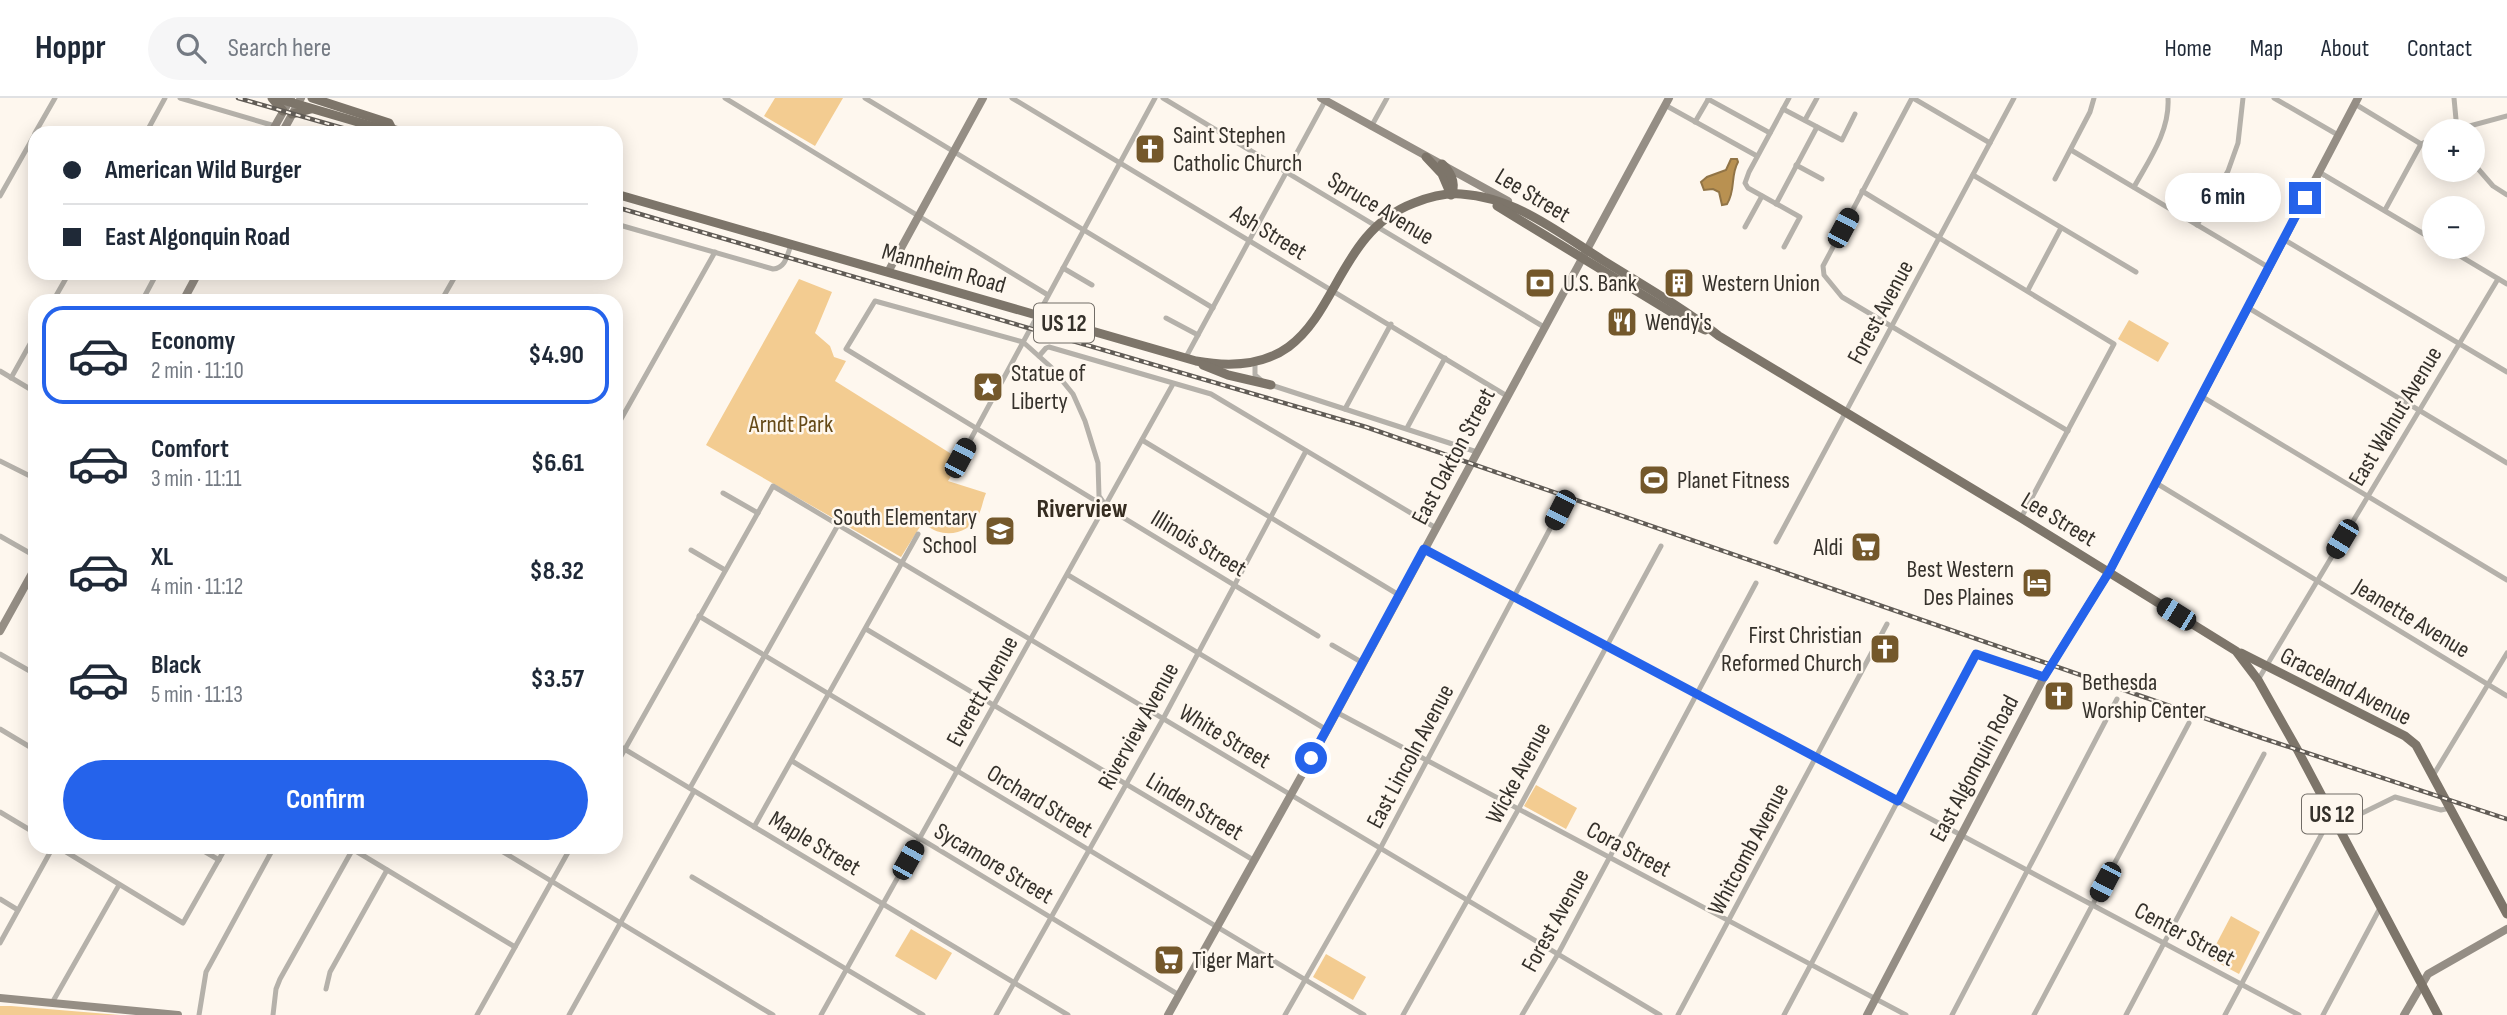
<!DOCTYPE html>
<html lang="en">
<head>
<meta charset="utf-8">
<style>
  body { margin:0; font-family:"Sofia Sans Condensed",sans-serif; background:#f6f6f7; color:#1f2937; height:100vh; display:flex; flex-direction:column; font-size:26px; white-space:nowrap }
  * { box-sizing:border-box; margin:0 }
  p { font-size:23px; color:#747a83 }
  .icon { flex:none; width:38px; height:38px; fill:none; stroke:currentColor; stroke-width:2; stroke-linecap:round; stroke-linejoin:round }
  .map { position:relative; flex:1; overflow:hidden }
  .panel { position:absolute; left:28px; top:196px; width:595px; height:560px; display:flex; flex-direction:column; background:#fff; border-radius:21px; box-shadow:0 4px 18px #0003 }
  .panel>* { flex:none }
  .top-card { position:absolute; left:28px; top:28px; width:595px; height:154px; border-radius:21px; box-shadow:0 4px 18px #0003; display:grid; align-content:center; height:154px; padding:0 35px; background:#fff }
  .fabs { position:absolute; left:2422px; top:21px; display:grid; gap:14px }
  .fabs a { display:grid; place-items:center; width:63px; height:63px; border-radius:50%; background:#fff; box-shadow:0 4px 18px #0003; font-size:35px }
  .end { position:absolute; width:32px; height:32px; margin:-16px; border:9px solid #2563eb; background:#fff; box-shadow:0 0 0 4px #fff }
  .from { border-radius:50% }
  .bubble { position:absolute; height:49px; border-radius:24px; background:#fff; box-shadow:0 4px 18px #0003; font-size:23px; font-weight:700; line-height:49px; text-align:center }
  .car { position:absolute; width:21px; height:42px; margin:-21px -10px; border-radius:9px; box-shadow:0 0 5px 2px #0007; background:linear-gradient(#222 24%,#8ab4d8 0 40%,#222 0 76%,#8ab4d8 0 86%,#222 0) }
  .top-card b { display:flex; align-items:center; gap:24px; height:66px; font-size:26px }
  .top-card b+b { border-top:2px solid #e0e1e3 }
  .top-card i { width:18px; height:18px; background:#1f2937 }
  ul { padding:12px 0 0; list-style:none }
  li { display:flex; align-items:center; gap:21px; height:98px; margin:0 14px 10px; padding:0 21px; border:4px solid transparent; border-radius:21px }
  li div { flex:1 }
  li b { display:block; font-size:26px }
  li em { font-style:normal; font-weight:700 }
  li.on { border-color:#2563eb }
  li>.icon { width:63px; height:63px; stroke-width:1.5 }
  .action { display:flex; gap:14px; margin-top:auto; padding:14px 35px }
  .action a { flex:1; height:80px; border-radius:42px; background:#2563eb; color:#fff; font-size:28px; font-weight:700; line-height:80px; text-align:center }
  header { display:flex; align-items:center; gap:42px; box-sizing:border-box; height:98px; padding:0 35px; background:#fff; border-bottom:2px solid #e0e1e3 }
  header strong { font-size:33px }
  nav { display:flex; gap:38px; margin-inline-start:auto; font-size:24px }
  .search { width:490px; height:63px; background:#f6f6f7; display:flex; align-items:center; gap:18px; box-sizing:border-box; padding:0 24px; border-radius:38px; color:#747a83; font-size:26px }
  .map>svg:first-child { display:block }
  .green { fill:#f3cc91 }
  .water { fill:#b99151; stroke:#917446; stroke-width:2 }
  .lines { fill:none; stroke-linecap:round; stroke-linejoin:round }
  .street { stroke:#b5b1aa; stroke-width:5 }
  .secondary { stroke:#958e85; stroke-width:8 }
  .primary { stroke:#7d756a; stroke-width:9 }
  .rail-casing { stroke:#615c56; stroke-width:4.5 }
  .rail { stroke:#fef7ee; stroke-width:2; stroke-dasharray:5; stroke-linecap:butt }
  .route { stroke:#2563eb; stroke-width:9 }
  .labels { text-anchor:middle; stroke-width:5; stroke-linejoin:round; paint-order:stroke }
  .shield { fill:#fef7ee; stroke:#716c66; stroke-width:2 }
  .shield-label { font-size:23px; font-weight:bold; fill:#35312b }
  .poi-label { font-size:24px; fill:#35312b; stroke:#fef7ee; text-anchor:start }
  .street-label { font-size:24px; fill:#35312b; stroke:#fef7ee }
  .park-label { font-size:24px; fill:#654917; stroke:#fef7ee }
  .neighbourhood-label { font-size:26px; font-weight:bold; fill:#352c20; stroke:#fef7ee }
</style>
</head>
<body>
<header>
<strong>Hoppr</strong>
<div class="search"><svg class="icon" aria-label="search" viewBox="0 0 24 24"><circle cx="10" cy="10" r="6"/><path d="M15 15l6 6"/></svg>Search here</div>
<nav><a>Home</a><a>Map</a><a>About</a><a>Contact</a></nav>
</header>
<div class="map">
<svg width="2507" height="917" viewBox="0 0 2507 917">
  <rect width="100%" height="100%" fill="#fef7ee"/>
  <!-- green -->
  <g class="green">
    <path d="M775 0H843L815 48 764 18Z"/>
    <path d="M799 181 832 194 815 235 830 248 834 259 846 263 835 283 961 362 948 383 986 395C983 402 982 410 979 416 969 437 943 441 926 427L928 416 901 459 706 347Z"/>
    <path d="M2129 222 2169 245 2158 264 2118 241Z"/>
    <path d="M1536 687 1577 710 1566 731 1524 708Z"/>
    <path d="M2231 818 2260 834 2239 876 2209 860Z"/>
    <path d="M911 831 952 855 936 882 895 858Z"/>
    <path d="M1326 856 1366 879 1353 902 1313 879Z"/>
    <path d="M0 908H11L120 917H0Z"/>
  </g>
  <!-- water -->
  <path class="water" d="M1731 61H1737L1738 64C1730 78 1736 92 1727 106L1722 107 1719 94 1713 91 1704 92 1701 84 1707 79 1726 72Z"/>
  <g class="lines">
    <!-- street -->
    <g class="street">
      <path d="M180 0 275 28"/>
      <path d="M725 0 1048 197"/>
      <path d="M865 0 1213 210"/>
      <path d="M1012 0 1507 298"/>
      <path d="M1163 0 1544 229"/>
      <path d="M1912 0 1823 168 1824 177 1842 199 2068 333"/>
      <path d="M1913 0 1990 45"/>
      <path d="M2274 0 2338 37"/>
      <path d="M2454 0 2457 32"/>
      <path d="M1708 1 1770 35"/>
      <path d="M2355 6 2421 46"/>
      <path d="M1665 7 1757 58"/>
      <path d="M1783 11 1842 42 1855 16"/>
      <path d="M1805 22 1817 0"/>
      <path d="M1695 24 1709 0"/>
      <path d="M1371 29 1387 0"/>
      <path d="M2451 33 2507 18"/>
      <path d="M35 35 55 0"/>
      <path d="M146 35 165 0"/>
      <path d="M2421 46 2434 40"/>
      <path d="M2071 52 2268 169"/>
      <path d="M2473 65 2493 88 2507 97"/>
      <path d="M1796 67 1822 81"/>
      <path d="M2319 74 2434 142"/>
      <path d="M1973 77 2136 174"/>
      <path d="M2055 81 2090 14 2094 0"/>
      <path d="M2134 89C2149 62 2170 33 2168 0"/>
      <path d="M1862 93 2114 246 2021 420"/>
      <path d="M0 98 35 36"/>
      <path d="M1776 106 1817 29"/>
      <path d="M2385 112 2421 46"/>
      <path d="M616 126 773 171C786 170 787 157 791 147"/>
      <path d="M2197 127 2228 73 2238 45 2243 0"/>
      <path d="M1745 129 1762 98"/>
      <path d="M2283 141 2507 274"/>
      <path d="M1784 149 1800 119 1748 90 1745 85 1749 74 1789 0"/>
      <path d="M2445 149 2507 186"/>
      <path d="M1063 170 1092 187"/>
      <path d="M2028 192 2061 130"/>
      <path d="M53 203 69 175"/>
      <path d="M142 203 157 175"/>
      <path d="M441 203 457 175"/>
      <path d="M2247 209 2507 365"/>
      <path d="M1166 220 1198 237"/>
      <path d="M1039 258 1046 250 1049 249 1211 296 1436 430"/>
      <path d="M1186 259 1325 3"/>
      <path d="M1255 262V277L1262 283"/>
      <path d="M0 273 35 294"/>
      <path d="M11 280 35 237"/>
      <path d="M1271 287 1477 354"/>
      <path d="M2201 298 2507 482"/>
      <path d="M1345 311 1391 226"/>
      <path d="M616 330 715 154"/>
      <path d="M1407 330 1445 260"/>
      <path d="M1142 342 1399 497"/>
      <path d="M960 361 1155 0"/>
      <path d="M0 363 30 378 35 374"/>
      <path d="M2156 385 2507 598"/>
      <path d="M723 395 758 415"/>
      <path d="M1106 408 1099 398 1098 365 1085 323 1073 296 1051 269 1023 244 875 203 846 251 1318 538"/>
      <path d="M0 438 35 458"/>
      <path d="M1776 444 2014 0"/>
      <path d="M1424 451 2299 917"/>
      <path d="M691 452 725 472"/>
      <path d="M1068 477 1327 632"/>
      <path d="M699 518 1364 917"/>
      <path d="M866 531 1255 763"/>
      <path d="M1332 547 1363 565"/>
      <path d="M0 556 35 576"/>
      <path d="M2258 582 2498 181"/>
      <path d="M1336 614 1906 917"/>
      <path d="M0 631 35 652"/>
      <path d="M616 646 1068 917"/>
      <path d="M792 663 1179 897"/>
      <path d="M616 667 773 388 1660 917"/>
      <path d="M2434 676 2507 555"/>
      <path d="M690 690 838 427"/>
      <path d="M0 714 35 735"/>
      <path d="M754 729 918 436"/>
      <path d="M58 749 183 825 226 749"/>
      <path d="M197 749 219 762"/>
      <path d="M349 749 515 849"/>
      <path d="M495 749 773 917"/>
      <path d="M692 779 923 917"/>
      <path d="M0 801 18 812"/>
      <path d="M0 845 53 749"/>
      <path d="M326 891 330 874 387 772"/>
      <path d="M52 905 119 787"/>
      <path d="M199 917 206 874 274 749"/>
      <path d="M273 917 276 891 280 881 354 749"/>
      <path d="M477 917 571 749"/>
      <path d="M569 917 694 693"/>
      <path d="M821 917 1173 286"/>
      <path d="M996 917 1163 621 1306 353"/>
      <path d="M1285 917 1380 751 1560 412"/>
      <path d="M1403 917 1518 712 1661 448"/>
      <path d="M1522 917 1558 856 1756 485"/>
      <path d="M1678 917 1887 526"/>
      <path d="M1784 917 1976 556 2044 579"/>
      <path d="M1952 917 2117 601"/>
      <path d="M2034 917 2189 625"/>
      <path d="M2126 917 2264 656"/>
      <path d="M2225 917 2327 726 2344 724 2395 699 2441 712 2450 710"/>
      <path d="M2323 917 2380 810"/>
    </g>
    <!-- secondary -->
    <g class="secondary">
      <path d="M1321 0 1508 103"/>
      <path d="M271 35 291 0"/>
      <path d="M282 35 301 0"/>
      <path d="M888 174 983 0"/>
      <path d="M183 203 198 175"/>
      <path d="M0 533 35 470"/>
      <path d="M0 900 178 917"/>
      <path d="M1168 917 1327 632 1669 0"/>
      <path d="M1867 917 2044 579 2109 474 2358 0"/>
      <path d="M2404 917 2428 876 2507 831"/>
    </g>
    <!-- primary -->
    <g class="primary">
      <path d="M272 0 283 13"/>
      <path d="M276 0 385 32 392 31 407 35"/>
      <path d="M312 0 389 25 392 31"/>
      <path d="M292 16 311 11"/>
      <path d="M1426 59 1442 76 1451 97"/>
      <path d="M1442 66C1450 73 1456 84 1452 95"/>
      <path d="M616 96 1196 263C1345 290 1313 143 1414 105 1429 99 1445 95 1461 96 1515 99 1559 135 1604 163 1643 187 1683 210 1719 238L2021 420 2236 553 2258 582 2297 651 2438 917"/>
      <path d="M1497 108 1684 222 1705 232"/>
      <path d="M1203 267 1228 277 1271 287"/>
      <path d="M2241 555 2405 638 2416 647 2507 816"/>
    </g>
    <!-- rail casing -->
    <g class="rail-casing">
      <g id="rail">
        <path d="M238 0 360 35"/>
        <path d="M616 109 1366 329 2262 640 2507 721"/>
      </g>
    </g>
    <!-- rail -->
    <use href="#rail" class="rail"/>
  </g>
  <g class="lines">
    <!-- route -->
    <path class="route" d="M1311 660 1424 451 1898 703 1976 556 2044 579 2109 474 2305 100"/>
  </g>
  <!-- icons -->
  <defs>
    <g id="church-square" transform="scale(1.575)"><rect x="-9" y="-9" width="18" height="18" rx="4" fill="#74582b" stroke="#fef7ee"/><path d="M-1.2-6h2.4v3.5h3.3v2.4h-3.3V6h-2.4V-.1h-3.3v-2.4h3.3Z" fill="#fff"/></g>
    <g id="bank-square" transform="scale(1.575)"><rect x="-9" y="-9" width="18" height="18" rx="4" fill="#74582b" stroke="#fef7ee"/><path d="M-6-4H6V4H-6ZM0-2.3a2.3 2.3 0 1 0 0 4.6a2.3 2.3 0 1 0 0-4.6Z" fill="#fff"/></g>
    <g id="building-square" transform="scale(1.575)"><rect x="-9" y="-9" width="18" height="18" rx="4" fill="#74582b" stroke="#fef7ee"/><path d="M-4-6H4V6H1V3H-1V6H-4ZM-2.5-4.3h1.7v1.8h-1.7ZM.8-4.3h1.7v1.8H.8ZM-2.5-1h1.7V.8h-1.7ZM.8-1h1.7V.8H.8Z" fill="#fff"/></g>
    <g id="restaurant-square" transform="scale(1.575)"><rect x="-9" y="-9" width="18" height="18" rx="4" fill="#74582b" stroke="#fef7ee"/><path d="M-5-6h1v4h1v-4h1v4h1v-4h1v5L-1.5 .5V6h-2V.5L-5-1ZM5-6V6H3V1.5H1.5Q1.5-4 5-6Z" fill="#fff"/></g>
    <g id="sight-square" transform="scale(1.575)"><rect x="-9" y="-9" width="18" height="18" rx="4" fill="#74582b" stroke="#fef7ee"/><path d="M0-6L1.8-2.2L6-1.7L2.9 1.2L3.7 5.4L0 3.3L-3.7 5.4L-2.9 1.2L-6-1.7L-1.8-2.2Z" fill="#fff"/></g>
    <g id="stadium-square" transform="scale(1.575)"><rect x="-9" y="-9" width="18" height="18" rx="4" fill="#74582b" stroke="#fef7ee"/><path d="M0-5a6.5 5 0 1 0 0 10a6.5 5 0 1 0 0-10ZM-3.5-1.8h7v3.6h-7Z" fill="#fff"/></g>
    <g id="school-square" transform="scale(1.575)"><rect x="-9" y="-9" width="18" height="18" rx="4" fill="#74582b" stroke="#fef7ee"/><path d="M0-5L7-2L0 1L-7-2ZM-4 1L0 2.5L4 1V4Q0 6-4 4Z" fill="#fff"/></g>
    <g id="supermarket-square" transform="scale(1.575)"><rect x="-9" y="-9" width="18" height="18" rx="4" fill="#74582b" stroke="#fef7ee"/><path d="M-6-5.5h2.5l.6 2H6L4.5 2H-2.5L-4.4-4H-6ZM-1.5 3.2a1.3 1.3 0 1 0 .1 0ZM3 3.2a1.3 1.3 0 1 0 .1 0Z" fill="#fff"/></g>
    <g id="hotel-square" transform="scale(1.575)"><rect x="-9" y="-9" width="18" height="18" rx="4" fill="#74582b" stroke="#fef7ee"/><path d="M-6-4.5h1.5V1H6V5H4.5V3h-9V5H-6ZM-4 0a1.8 1.8 0 1 1 3.6 0ZM.5 0V-2.5h3Q6-2.5 6 0Z" fill="#fff"/></g>
  </defs>
  <g fill-rule="evenodd">
    <use href="#church-square" x="1150" y="51"/>
    <use href="#bank-square" x="1540" y="185"/>
    <use href="#building-square" x="1679" y="185"/>
    <use href="#restaurant-square" x="1622" y="224"/>
    <use href="#sight-square" x="988" y="289"/>
    <use href="#stadium-square" x="1654" y="382"/>
    <use href="#school-square" x="1000" y="433"/>
    <use href="#supermarket-square" x="1866" y="449"/>
    <use href="#hotel-square" x="2037" y="485"/>
    <use href="#church-square" x="1885" y="551"/>
    <use href="#church-square" x="2059" y="598"/>
    <use href="#supermarket-square" x="1169" y="862"/>
  </g>
  <g class="labels">
    <!-- shield labels -->
    <g class="shield">
      <rect x="1034" y="205.5" width="60" height="39" rx="5"/>
      <rect x="2302" y="696.5" width="60" height="39" rx="5"/>
    </g>
    <g class="shield-label">
      <text x="1064" y="233">US 12</text>
      <text x="2332" y="724">US 12</text>
    </g>
    <!-- poi labels -->
    <g class="poi-label">
      <text x="1173" y="45">Saint Stephen<tspan x="1173" dy="28">Catholic Church</tspan></text>
      <text x="1563" y="193">U.S. Bank</text>
      <text x="1702" y="193">Western Union</text>
      <text x="1645" y="232">Wendy's</text>
      <text x="1011" y="283">Statue of<tspan x="1011" dy="28">Liberty</tspan></text>
      <text x="1677" y="390">Planet Fitness</text>
      <text x="977" y="427" text-anchor="end">South Elementary<tspan x="977" dy="28">School</tspan></text>
      <text x="1843" y="457" text-anchor="end">Aldi</text>
      <text x="2014" y="479" text-anchor="end">Best Western<tspan x="2014" dy="28">Des Plaines</tspan></text>
      <text x="1862" y="545" text-anchor="end">First Christian<tspan x="1862" dy="28">Reformed Church</tspan></text>
      <text x="2082" y="592">Bethesda<tspan x="2082" dy="28">Worship Center</tspan></text>
      <text x="1192" y="870">Tiger Mart</text>
    </g>
    <!-- street labels -->
    <g class="street-label">
      <text transform="translate(1533 97) rotate(31)" y="8">Lee Street</text>
      <text transform="translate(1381 110) rotate(31)" y="8">Spruce Avenue</text>
      <text transform="translate(1269 134) rotate(31)" y="8">Ash Street</text>
      <text transform="translate(944 170) rotate(16)" y="8">Mannheim Road</text>
      <text transform="translate(1880 214) rotate(-62)" y="8">Forest Avenue</text>
      <text transform="translate(2395 318) rotate(-59)" y="8">East Walnut Avenue</text>
      <text transform="translate(1453 358) rotate(-62)" y="8">East Oakton Street</text>
      <text transform="translate(2059 421) rotate(31)" y="8">Lee Street</text>
      <text transform="translate(1199 445) rotate(31)" y="8">Illinois Street</text>
      <text transform="translate(2412 520) rotate(31)" y="8">Jeanette Avenue</text>
      <text transform="translate(2346 588) rotate(27)" y="8">Graceland Avenue</text>
      <text transform="translate(982 593) rotate(-61)" y="8">Everett Avenue</text>
      <text transform="translate(1138 628) rotate(-61)" y="8">Riverview Avenue</text>
      <text transform="translate(1225 638) rotate(31)" y="8">White Street</text>
      <text transform="translate(1410 658) rotate(-62)" y="8">East Lincoln Avenue</text>
      <text transform="translate(1974 670) rotate(-62)" y="8">East Algonquin Road</text>
      <text transform="translate(1518 675) rotate(-62)" y="8">Wicke Avenue</text>
      <text transform="translate(1040 703) rotate(31)" y="8">Orchard Street</text>
      <text transform="translate(1195 708) rotate(31)" y="8">Linden Street</text>
      <text transform="translate(815 745) rotate(31)" y="8">Maple Street</text>
      <text transform="translate(1629 751) rotate(28)" y="8">Cora Street</text>
      <text transform="translate(1748 751) rotate(-62)" y="8">Whitcomb Avenue</text>
      <text transform="translate(994 765) rotate(31)" y="8">Sycamore Street</text>
      <text transform="translate(1555 822) rotate(-61)" y="8">Forest Avenue</text>
      <text transform="translate(2185 836) rotate(28)" y="8">Center Street</text>
    </g>
    <!-- park labels -->
    <g class="park-label">
      <text x="791" y="334">Arndt Park</text>
    </g>
    <!-- neighbourhood labels -->
    <g class="neighbourhood-label">
      <text x="1082" y="419">Riverview</text>
    </g>
  </g>
</svg>
<div class="fabs">
<a>+</a>
<a>−</a>
</div>
<i class="end from" style="left:1311px;top:660px"></i>
<i class="end" style="left:2305px;top:100px"></i>
<div class="bubble" style="left:2165px;top:75px;width:116px">6 min</div>
<i class="car" style="left:1843px;top:130px;rotate:28deg"></i>
<i class="car" style="left:960px;top:360px;rotate:28deg"></i>
<i class="car" style="left:1560px;top:412px;rotate:207deg"></i>
<i class="car" style="left:2342px;top:441px;rotate:211deg"></i>
<i class="car" style="left:2176px;top:516px;rotate:302deg"></i>
<i class="car" style="left:908px;top:762px;rotate:29deg"></i>
<i class="car" style="left:2105px;top:784px;rotate:208deg"></i>
<div class="top-card">
<b><i class="from"></i>American Wild Burger</b>
<b><i></i>East Algonquin Road</b>
</div>
<section class="panel">
<ul>
<li class="on"><svg class="icon" aria-label="car" viewBox="0 0 24 24"><path d="M5 17H2v-5l4-1 3-4h7l3 4 3 1v5h-3M9 17h6M6 11h13"/><circle cx="7" cy="17" r="2"/><circle cx="17" cy="17" r="2"/></svg><div><b>Economy</b><p>2 min · 11:10</p></div><em>$4.90</em></li>
<li><svg class="icon" aria-label="car" viewBox="0 0 24 24"><path d="M5 17H2v-5l4-1 3-4h7l3 4 3 1v5h-3M9 17h6M6 11h13"/><circle cx="7" cy="17" r="2"/><circle cx="17" cy="17" r="2"/></svg><div><b>Comfort</b><p>3 min · 11:11</p></div><em>$6.61</em></li>
<li><svg class="icon" aria-label="car" viewBox="0 0 24 24"><path d="M5 17H2v-5l4-1 3-4h7l3 4 3 1v5h-3M9 17h6M6 11h13"/><circle cx="7" cy="17" r="2"/><circle cx="17" cy="17" r="2"/></svg><div><b>XL</b><p>4 min · 11:12</p></div><em>$8.32</em></li>
<li><svg class="icon" aria-label="car" viewBox="0 0 24 24"><path d="M5 17H2v-5l4-1 3-4h7l3 4 3 1v5h-3M9 17h6M6 11h13"/><circle cx="7" cy="17" r="2"/><circle cx="17" cy="17" r="2"/></svg><div><b>Black</b><p>5 min · 11:13</p></div><em>$3.57</em></li>
</ul>
<div class="action"><a>Confirm</a></div>
</section>
</div>
</body>
</html>
